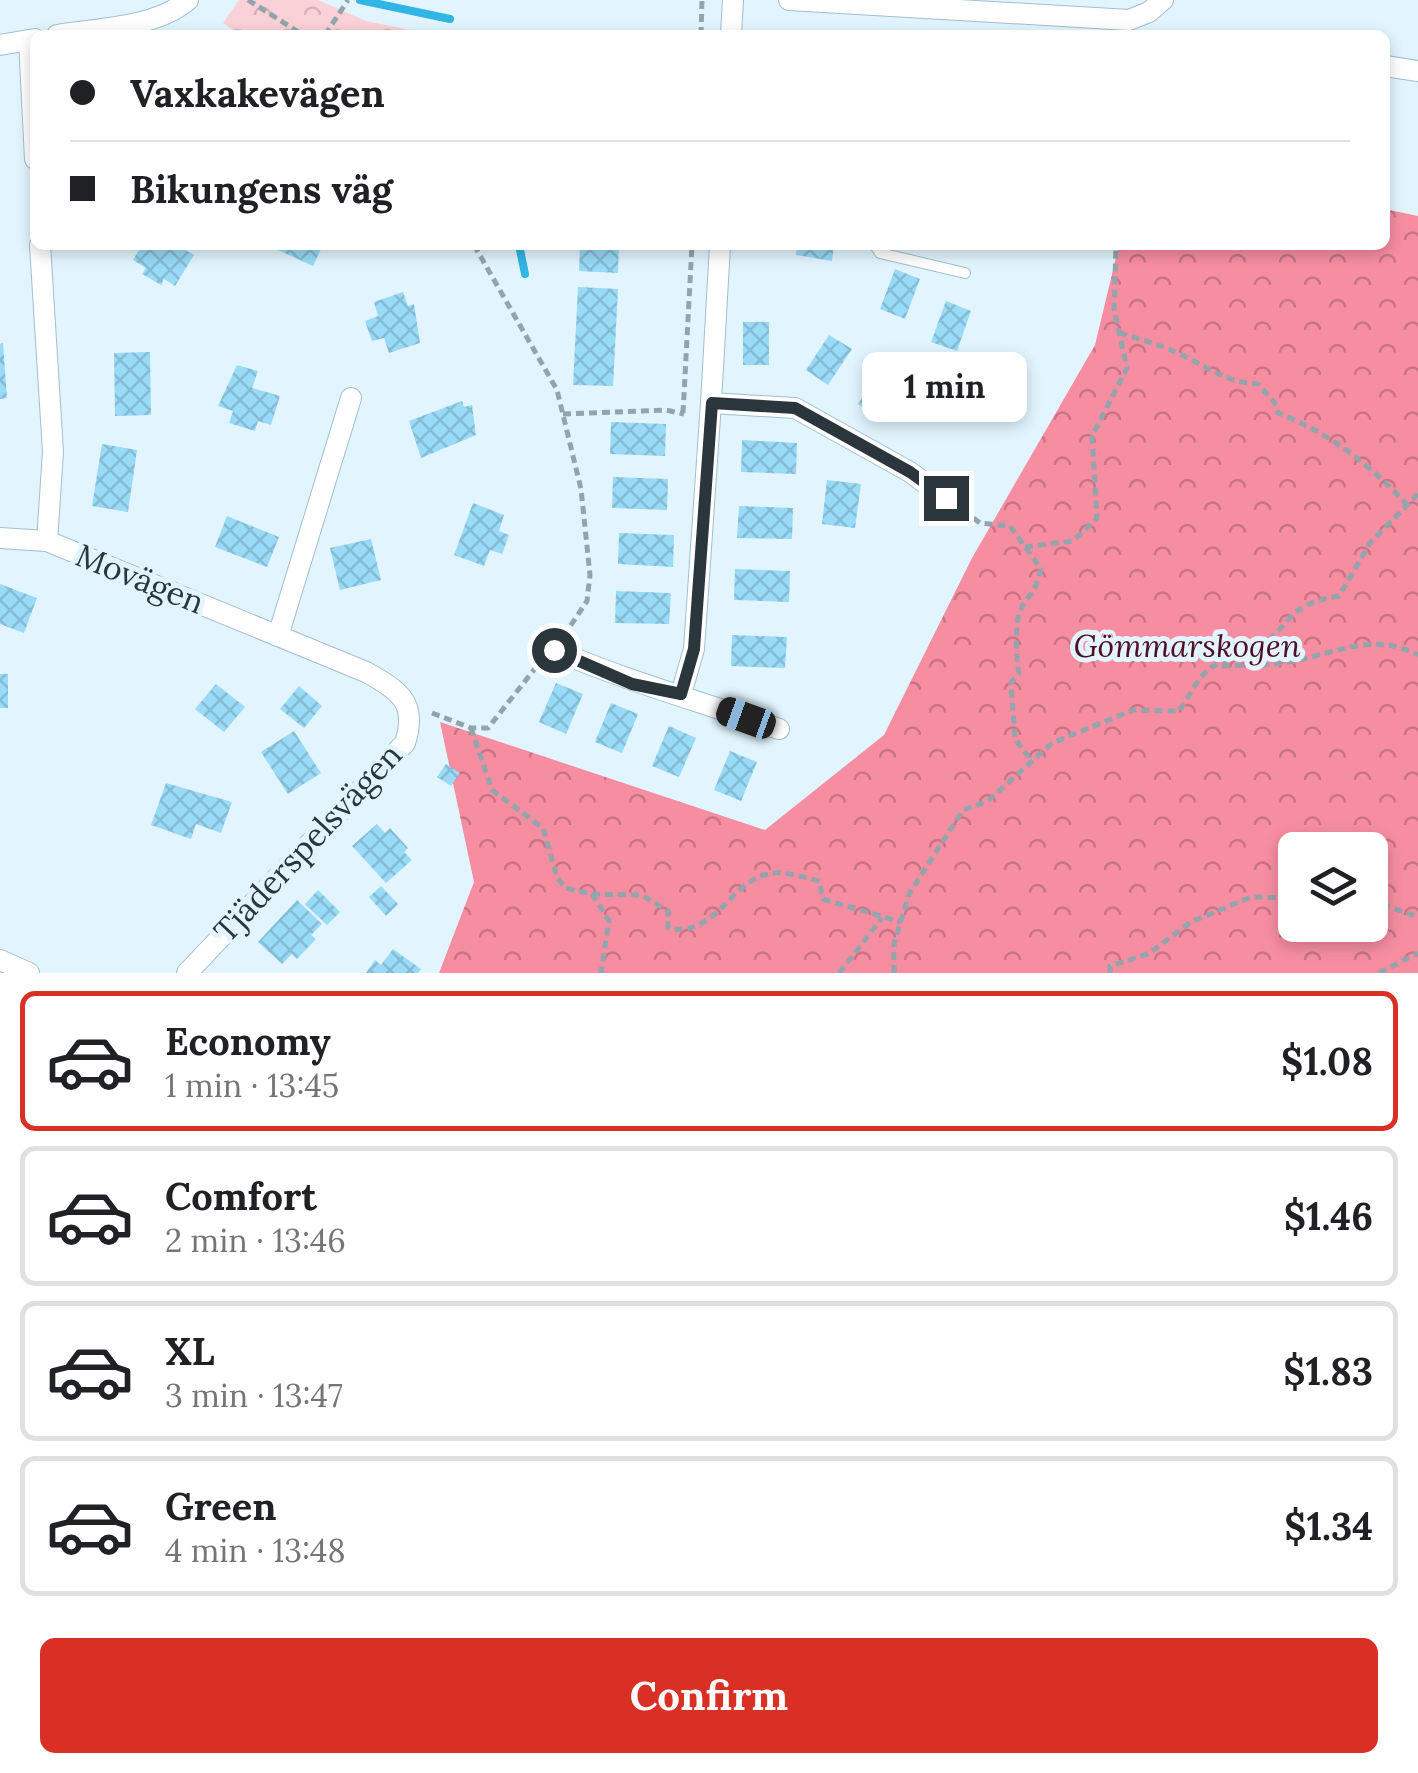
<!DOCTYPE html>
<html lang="en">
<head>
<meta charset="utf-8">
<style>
  body { margin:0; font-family:Lora,serif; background:#f6f6f6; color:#202124; height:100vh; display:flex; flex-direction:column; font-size:38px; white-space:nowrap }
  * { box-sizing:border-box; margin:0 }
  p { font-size:32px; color:#757577 }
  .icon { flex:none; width:55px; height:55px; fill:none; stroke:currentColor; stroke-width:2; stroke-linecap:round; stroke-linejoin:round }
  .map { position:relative; height:973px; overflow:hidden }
  .side { display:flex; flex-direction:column; background:#fff; flex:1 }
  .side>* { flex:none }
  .hud { position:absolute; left:30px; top:30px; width:1360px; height:220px; border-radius:15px; box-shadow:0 5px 15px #0003; display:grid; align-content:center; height:220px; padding:0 40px; background:#fff }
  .controls { position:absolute; left:1278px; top:832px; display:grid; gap:20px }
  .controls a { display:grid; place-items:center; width:110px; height:110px; border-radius:15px; background:#fff; box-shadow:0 5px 15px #0003; font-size:50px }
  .end { position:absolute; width:45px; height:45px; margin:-22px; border:12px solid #2a363c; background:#fff; box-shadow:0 0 0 5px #fff }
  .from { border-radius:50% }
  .bubble { position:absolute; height:70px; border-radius:15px; background:#fff; box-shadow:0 5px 15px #0003; font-size:32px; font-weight:800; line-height:70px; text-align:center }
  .car { position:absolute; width:30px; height:60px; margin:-30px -15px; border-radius:12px; box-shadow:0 0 8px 2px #0007; background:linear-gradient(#222 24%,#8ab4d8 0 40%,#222 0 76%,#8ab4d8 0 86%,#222 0) }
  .hud b { display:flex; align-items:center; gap:35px; height:95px; font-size:38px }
  .hud b+b { border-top:2px solid #e0e0e0 }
  .hud i { width:25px; height:25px; background:#202124 }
  ul { padding:18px 0 0; list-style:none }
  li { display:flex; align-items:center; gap:30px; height:140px; margin:0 20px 15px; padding:0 20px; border:5px solid #e0e0e0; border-radius:15px }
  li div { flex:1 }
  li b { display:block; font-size:38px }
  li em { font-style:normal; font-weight:800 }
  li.selected { border-color:#d93025 }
  li>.icon { width:90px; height:90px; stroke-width:1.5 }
  .primary-button { display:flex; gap:20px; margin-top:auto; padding:20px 40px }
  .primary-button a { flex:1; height:115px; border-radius:15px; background:#d93025; color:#fff; font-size:40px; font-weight:800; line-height:115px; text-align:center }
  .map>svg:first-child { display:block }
  .forest { fill:url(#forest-crowns); fill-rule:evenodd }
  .park { fill:url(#park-crowns) }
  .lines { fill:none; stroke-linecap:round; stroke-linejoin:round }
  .stream { stroke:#30b5e5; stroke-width:8 }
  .building { fill:url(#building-cross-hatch) }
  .service-casing { stroke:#a1bfce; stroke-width:12 }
  .minor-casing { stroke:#a1bfce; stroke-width:22 }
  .path { stroke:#94a4ac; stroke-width:5; stroke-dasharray:8 5; stroke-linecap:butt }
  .service { stroke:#fff; stroke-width:10 }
  .minor { stroke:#fff; stroke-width:20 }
  .route { stroke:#2a363c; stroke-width:12 }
  .labels { text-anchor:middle; stroke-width:10; stroke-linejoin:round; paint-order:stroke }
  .street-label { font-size:32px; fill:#2a363c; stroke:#e2f5fe }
  .park-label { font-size:32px; font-style:italic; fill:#4f0e21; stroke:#e2f5fe }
</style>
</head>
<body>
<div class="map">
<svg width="1418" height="973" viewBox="0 0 1418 973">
  <defs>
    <pattern id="forest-crowns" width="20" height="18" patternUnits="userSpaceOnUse" patternTransform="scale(2.5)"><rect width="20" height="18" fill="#f78da1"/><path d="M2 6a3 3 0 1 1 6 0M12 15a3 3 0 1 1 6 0" fill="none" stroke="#c87484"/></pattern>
    <pattern id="park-crowns" width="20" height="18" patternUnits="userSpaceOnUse" patternTransform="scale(2.5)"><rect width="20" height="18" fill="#f9d1d7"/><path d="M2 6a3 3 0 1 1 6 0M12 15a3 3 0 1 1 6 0" fill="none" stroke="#d6b4b9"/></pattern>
    <pattern id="building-cross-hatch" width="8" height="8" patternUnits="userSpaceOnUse" patternTransform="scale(2.5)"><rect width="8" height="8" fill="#99daf7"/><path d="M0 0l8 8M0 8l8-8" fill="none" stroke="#84bcd5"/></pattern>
  </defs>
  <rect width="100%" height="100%" fill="#e2f5fe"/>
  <!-- forest -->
  <path class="forest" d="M1385 209 1418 216V973H439L474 882 440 722 765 830 884 735 972 558 1095 345 1119 245H1385ZM1295 850H1370V925H1295Z"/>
  <!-- park -->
  <path class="park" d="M239 0H318L366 21 434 35H240L223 23Z"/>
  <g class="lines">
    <!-- stream -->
    <g class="stream">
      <path d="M360 0 450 19"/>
      <path d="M519 245 525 274"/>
    </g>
  </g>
  <!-- building -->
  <g class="building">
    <path d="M142 245H177L194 255 175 286 164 279 161 285 142 274 146 268 133 260Z"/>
    <path d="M267 245H323L313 266Z"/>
    <path d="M580 245H619L618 273 579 271Z"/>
    <path d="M797 245H834L832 261 796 255Z"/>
    <path d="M895 269 920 279 905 319 880 309Z"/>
    <path d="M578 287 618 289 613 386 573 385Z"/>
    <path d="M403 292 408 306 414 304 420 343 389 353 384 338 372 341 365 321 378 316 374 302Z"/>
    <path d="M946 301 971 311 957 351 931 342Z"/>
    <rect x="743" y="322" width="26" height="43"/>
    <path d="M829 335 852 349 828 385 806 370Z"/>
    <path d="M3 343 7 398 0 399V344Z"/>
    <path d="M150 352 151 415 115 416 114 353Z"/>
    <path d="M237 365 258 371 252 388 280 396 271 425 258 421 255 431 229 423 233 411 218 406Z"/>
    <path d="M882 369 904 384 880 419 858 404Z"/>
    <path d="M462 401 464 407 472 405 476 435 421 458 409 421Z"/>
    <path d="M611 422 666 424 665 456 610 454Z"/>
    <path d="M742 440 797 443 796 474 741 472Z"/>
    <path d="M102 444 137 450 128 512 92 506Z"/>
    <path d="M613 477 668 479 667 510 612 508Z"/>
    <path d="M827 480 861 484 855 528 822 524Z"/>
    <path d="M473 503 504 515 499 531 509 535 502 554 490 550 484 566 454 555Z"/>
    <path d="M739 506 793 508 792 539 737 538Z"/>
    <path d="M227 516 279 537 267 567 215 547Z"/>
    <path d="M619 533 674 535 673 567 618 564Z"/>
    <path d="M371 539 381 580 340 590 330 548Z"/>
    <path d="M735 569 790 571 789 602 734 600Z"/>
    <path d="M0 584 37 598 24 633 0 624Z"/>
    <path d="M616 591 671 593 669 624 615 623Z"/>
    <path d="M732 635 787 637 785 668 731 666Z"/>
    <rect x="0" y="674" width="8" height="34"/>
    <path d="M556 683 583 694 566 734 539 722Z"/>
    <path d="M216 684 245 707 224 732 195 709Z"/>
    <path d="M299 686 322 706 304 728 280 709Z"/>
    <path d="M611 703 638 714 622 753 595 742Z"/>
    <path d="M669 726 696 738 679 777 652 766Z"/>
    <path d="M294 731 321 773 288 794 261 752Z"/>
    <path d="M730 751 757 762 741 801 714 790Z"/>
    <path d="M446 764 460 773 451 786 437 777Z"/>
    <path d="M166 783 232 802 221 833 196 824 191 839 151 825Z"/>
    <path d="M377 824 385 833 390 828 408 848 404 852 412 860 386 883 352 846Z"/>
    <path d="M381 886 398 904 386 916 369 897Z"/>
    <path d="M318 890 340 912 327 925 305 904Z"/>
    <path d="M297 900 322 924 311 935 316 939 297 959 292 954 282 964 258 942Z"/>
    <path d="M393 949 421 969 418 973H366L375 960 381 965Z"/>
  </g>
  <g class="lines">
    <!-- service casing -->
    <g class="service-casing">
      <path id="service" d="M875 245 880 253 965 273"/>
    </g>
    <!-- minor casing -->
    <g class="minor-casing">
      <g id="minor">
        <path d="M789 0 1129 20 1149 12 1163 0"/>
        <path d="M57 35C97 28 156 28 188 0"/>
        <path d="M731 35 733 0"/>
        <path d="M29 40 35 159"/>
        <path d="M0 45 35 39"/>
        <path d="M1385 66 1418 71"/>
        <path d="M40 245 53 452 47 541"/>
        <path d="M720 245 711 403 795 408 910 472 945 498"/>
        <path d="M0 538 47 541 366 672C400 691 418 703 405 743L187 973"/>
        <path d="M278 636 351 398"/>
        <path d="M555 650C628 682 703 702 779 729"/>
        <path d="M681 694 694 649 711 403"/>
        <path d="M0 960 29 973"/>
      </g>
    </g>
    <!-- path -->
    <g class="path">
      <path d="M248 0 303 35"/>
      <path d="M325 35 348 0"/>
      <path d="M701 35 702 0"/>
      <path d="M474 245 557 390 581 489 590 575 587 601 567 631"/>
      <path d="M1119 333C1141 339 1161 345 1182 355 1208 367 1227 383 1258 384L1275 403 1278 413C1329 433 1370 464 1407 505"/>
      <path d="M683 413 692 245"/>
      <path d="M563 414 666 410 684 414"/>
      <path d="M963 510 980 523 1010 526 1041 569C1036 595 1025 596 1019 614 1015 627 1016 659 1019 673L1011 683 1015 739 1031 760"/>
      <path d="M1025 547 1073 541 1097 518 1092 436 1127 368 1114 309 1116 245"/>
      <path d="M1222 666C1245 665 1271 666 1294 661 1339 652 1374 632 1418 655"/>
      <path d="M432 713 471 728H488L541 661"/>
      <path d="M471 728 492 790 543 828 557 877 565 888 592 894 609 921 601 973"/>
      <path d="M592 894 642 895 668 911V928C717 939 730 878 773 873 786 871 805 878 819 881L823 899 901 922"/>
      <path d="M1370 900 1418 917"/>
      <path d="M839 973 882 918"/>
      <path d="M894 973V944L909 894 963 810 988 801 1052 743 1133 710 1179 711C1188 698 1199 675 1212 667 1225 658 1242 657 1256 649 1296 624 1281 606 1339 596L1370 543 1418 494"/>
      <path d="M1110 973V966L1148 954 1191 922 1251 897 1295 898"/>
      <path d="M1379 973 1418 953"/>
    </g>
    <!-- service -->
    <use href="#service" class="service"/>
    <!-- minor -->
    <use href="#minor" class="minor"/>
  </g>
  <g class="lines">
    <!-- route -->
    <path class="route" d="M554 650 632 684 681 694 694 649 712 403 795 408 910 472 946 498"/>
  </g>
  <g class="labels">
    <!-- street labels -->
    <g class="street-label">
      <text transform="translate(140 579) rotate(22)" y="11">Movägen</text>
      <text transform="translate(308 843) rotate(-47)" y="11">Tjäderspelsvägen</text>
    </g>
    <!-- park labels -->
    <g class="park-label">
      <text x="1187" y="657">Gömmarskogen</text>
    </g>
  </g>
</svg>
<div class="controls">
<a><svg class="icon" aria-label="layers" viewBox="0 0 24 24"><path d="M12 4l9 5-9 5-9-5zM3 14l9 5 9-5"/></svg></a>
</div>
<i class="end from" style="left:554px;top:650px"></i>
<i class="end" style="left:946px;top:498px"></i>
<div class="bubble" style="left:862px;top:352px;width:165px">1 min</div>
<i class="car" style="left:746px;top:718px;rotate:290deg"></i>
<div class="hud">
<b><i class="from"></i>Vaxkakevägen</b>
<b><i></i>Bikungens väg</b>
</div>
</div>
<section class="side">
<ul>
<li class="selected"><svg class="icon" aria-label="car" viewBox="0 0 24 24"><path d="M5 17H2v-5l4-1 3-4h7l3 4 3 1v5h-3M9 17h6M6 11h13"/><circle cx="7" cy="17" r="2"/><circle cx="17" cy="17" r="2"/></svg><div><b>Economy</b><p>1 min · 13:45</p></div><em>$1.08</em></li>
<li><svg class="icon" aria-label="car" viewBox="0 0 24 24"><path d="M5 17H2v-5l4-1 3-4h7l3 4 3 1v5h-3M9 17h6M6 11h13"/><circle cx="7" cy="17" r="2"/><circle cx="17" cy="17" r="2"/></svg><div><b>Comfort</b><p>2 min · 13:46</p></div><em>$1.46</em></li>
<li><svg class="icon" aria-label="car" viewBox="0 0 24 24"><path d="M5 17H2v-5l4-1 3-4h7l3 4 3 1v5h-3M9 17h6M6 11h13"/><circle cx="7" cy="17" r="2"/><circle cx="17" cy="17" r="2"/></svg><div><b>XL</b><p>3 min · 13:47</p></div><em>$1.83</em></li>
<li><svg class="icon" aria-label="car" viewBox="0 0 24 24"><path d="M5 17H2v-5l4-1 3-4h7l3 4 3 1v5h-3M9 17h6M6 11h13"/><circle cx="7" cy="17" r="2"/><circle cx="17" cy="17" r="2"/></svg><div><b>Green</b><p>4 min · 13:48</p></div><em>$1.34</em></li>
</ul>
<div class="primary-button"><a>Confirm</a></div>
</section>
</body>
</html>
